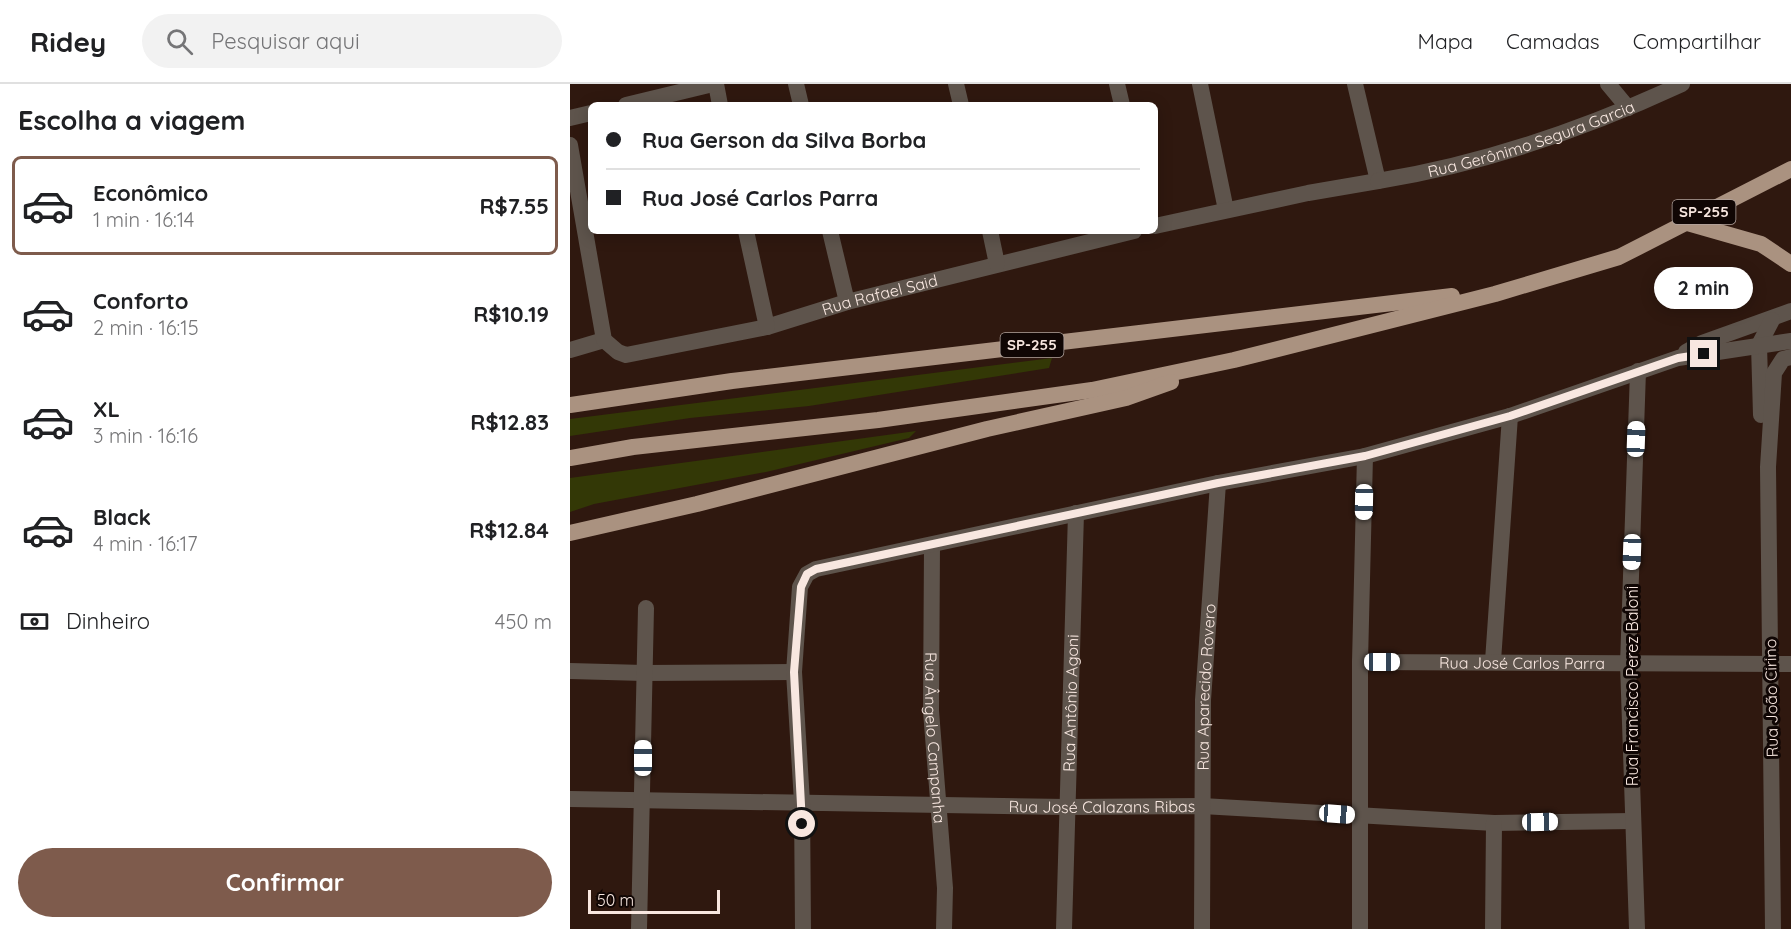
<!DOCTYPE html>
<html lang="pt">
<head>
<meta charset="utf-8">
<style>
  body { margin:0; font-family:Quicksand,sans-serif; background:#f2f2f2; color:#202124; height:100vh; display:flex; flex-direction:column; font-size:22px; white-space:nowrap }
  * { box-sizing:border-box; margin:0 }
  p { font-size:20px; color:#757577 }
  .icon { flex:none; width:33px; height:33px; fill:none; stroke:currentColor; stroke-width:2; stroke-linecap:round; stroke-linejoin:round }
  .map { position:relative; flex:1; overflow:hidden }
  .panel { display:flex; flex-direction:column; background:#fff; width:570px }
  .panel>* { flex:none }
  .guide { position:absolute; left:18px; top:18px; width:570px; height:132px; border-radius:9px; box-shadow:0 3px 15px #0003; display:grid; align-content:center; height:132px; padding:0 18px; background:#fff }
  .scale { position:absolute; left:18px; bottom:15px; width:132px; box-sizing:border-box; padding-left:6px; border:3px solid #f8e7e0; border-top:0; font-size:16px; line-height:21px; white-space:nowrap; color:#f8e7e0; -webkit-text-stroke:4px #100604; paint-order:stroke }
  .end { position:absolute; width:27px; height:27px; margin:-14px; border:8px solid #f8e7e0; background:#111; box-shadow:0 0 0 3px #111 }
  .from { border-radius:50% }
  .bubble { position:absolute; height:42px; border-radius:21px; background:#fff; box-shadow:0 3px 15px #0003; font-size:20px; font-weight:700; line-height:42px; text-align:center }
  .car { position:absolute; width:18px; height:36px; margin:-18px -9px; border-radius:8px; box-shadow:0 0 4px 2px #0007; background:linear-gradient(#fff 24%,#345 0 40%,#fff 0 76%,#345 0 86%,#fff 0) }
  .guide b { display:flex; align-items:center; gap:21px; height:57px; font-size:22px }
  .guide b+b { border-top:2px solid #e0e0e0 }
  .guide i { width:15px; height:15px; background:#202124 }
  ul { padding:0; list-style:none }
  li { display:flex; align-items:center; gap:18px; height:99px; margin:0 12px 9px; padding:0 6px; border:3px solid transparent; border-radius:9px }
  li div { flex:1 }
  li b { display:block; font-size:22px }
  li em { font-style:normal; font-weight:700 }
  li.current { border-color:#7e5b4c }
  li>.icon { width:54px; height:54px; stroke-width:1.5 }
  h2 { padding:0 18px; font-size:27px; line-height:72px }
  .pay { display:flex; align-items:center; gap:15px; height:66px; padding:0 18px; font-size:22px }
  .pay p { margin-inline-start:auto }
  .action { display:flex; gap:12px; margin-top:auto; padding:12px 18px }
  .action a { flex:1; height:69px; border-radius:36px; background:#7e5b4c; color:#fff; font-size:24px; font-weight:700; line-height:69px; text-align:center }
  header { display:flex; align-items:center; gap:36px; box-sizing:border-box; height:84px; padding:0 30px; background:#fff; border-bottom:2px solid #e0e0e0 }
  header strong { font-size:28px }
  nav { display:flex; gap:33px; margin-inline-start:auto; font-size:21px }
  .search { width:420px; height:54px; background:#f2f2f2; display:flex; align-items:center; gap:15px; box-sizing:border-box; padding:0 21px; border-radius:33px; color:#757577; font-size:22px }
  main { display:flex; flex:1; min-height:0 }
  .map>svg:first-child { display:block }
  .green { fill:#333806 }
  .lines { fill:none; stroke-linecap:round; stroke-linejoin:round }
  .pedestrian { stroke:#5e544c; stroke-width:16 }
  .minor { stroke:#5e544c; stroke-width:16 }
  .tertiary { stroke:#5e544c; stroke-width:16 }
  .trunk { stroke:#aa9280; stroke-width:16 }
  .route { stroke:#f8e7e0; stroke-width:8 }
  .labels { text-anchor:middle; stroke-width:6; stroke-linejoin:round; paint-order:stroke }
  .shield { fill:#100604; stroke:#b2a49e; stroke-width:1.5 }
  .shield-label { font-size:15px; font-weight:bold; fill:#f8e7e0 }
  .street-label { font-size:16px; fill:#f8e7e0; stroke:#100604 }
</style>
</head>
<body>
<header>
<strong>Ridey</strong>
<div class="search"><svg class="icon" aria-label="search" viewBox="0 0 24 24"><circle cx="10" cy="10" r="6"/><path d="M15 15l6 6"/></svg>Pesquisar aqui</div>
<nav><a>Mapa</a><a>Camadas</a><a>Compartilhar</a></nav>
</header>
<main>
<section class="panel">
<h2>Escolha a viagem</h2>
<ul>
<li class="current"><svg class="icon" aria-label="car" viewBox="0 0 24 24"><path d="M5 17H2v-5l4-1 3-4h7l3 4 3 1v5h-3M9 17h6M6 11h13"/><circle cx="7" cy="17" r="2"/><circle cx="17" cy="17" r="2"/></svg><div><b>Econômico</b><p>1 min · 16:14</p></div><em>R$7.55</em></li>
<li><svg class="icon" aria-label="car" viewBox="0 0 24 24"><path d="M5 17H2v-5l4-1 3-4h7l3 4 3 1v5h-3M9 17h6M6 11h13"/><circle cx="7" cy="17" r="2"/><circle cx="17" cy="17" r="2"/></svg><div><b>Conforto</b><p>2 min · 16:15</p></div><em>R$10.19</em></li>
<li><svg class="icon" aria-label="car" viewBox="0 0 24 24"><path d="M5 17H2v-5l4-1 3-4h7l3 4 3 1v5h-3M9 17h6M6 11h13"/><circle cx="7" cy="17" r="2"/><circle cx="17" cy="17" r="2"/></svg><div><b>XL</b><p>3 min · 16:16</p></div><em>R$12.83</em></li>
<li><svg class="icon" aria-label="car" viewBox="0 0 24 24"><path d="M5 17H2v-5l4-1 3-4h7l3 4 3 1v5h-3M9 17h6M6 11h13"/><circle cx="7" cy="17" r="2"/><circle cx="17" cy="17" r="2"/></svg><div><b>Black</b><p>4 min · 16:17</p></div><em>R$12.84</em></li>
</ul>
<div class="pay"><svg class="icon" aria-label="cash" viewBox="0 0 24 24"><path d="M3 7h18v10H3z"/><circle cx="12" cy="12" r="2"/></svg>Dinheiro<p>450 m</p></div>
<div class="action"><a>Confirmar</a></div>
</section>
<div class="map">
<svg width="1221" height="845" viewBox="0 0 1221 845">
  <rect width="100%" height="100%" fill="#2f180f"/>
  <!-- green -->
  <g class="green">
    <path d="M482 274 479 284 239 322 120 334 0 352V335Z"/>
    <path d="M346 347 339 354 196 388 24 420 0 428V394Z"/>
  </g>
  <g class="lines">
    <!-- pedestrian -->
    <path class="pedestrian" d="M0 266 34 256"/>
    <!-- minor -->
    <g class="minor">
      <path d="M146 0 150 21"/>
      <path d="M226 0 231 21"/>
      <path d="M386 0 391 21"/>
      <path d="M547 0 552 21"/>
      <path d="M630 0 656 126"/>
      <path d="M1038 0 1058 24"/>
      <path d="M56 21 143 0"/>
      <path d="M0 34 21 29"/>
      <path id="s1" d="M0 61 34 256 48 268 56 271 197 243 277 218 564 147"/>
      <path d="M585 142 738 109 808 97 785 0"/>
      <path d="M176 147 197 243"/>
      <path d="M260 147 277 218"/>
      <path d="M420 147 427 180"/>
      <path d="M1116 268 1132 259 1221 227"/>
      <path d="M1191 331 1189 261 1202 236"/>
      <path id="s2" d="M362 462 361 627 375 804 374 845"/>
      <path d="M923 577 940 332"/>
      <path id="s3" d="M790 578 1221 580"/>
      <path d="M0 587 74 589 224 588"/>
      <path id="s4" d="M0 715 496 723 632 722 924 739 1063 737"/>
      <path d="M69 845 76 524"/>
      <path d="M233 845 232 718 224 588 230 503 237 490 246 485 648 399 795 372 940 332 1108 274 1221 257"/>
      <path id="s5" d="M494 845 506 429"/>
      <path id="s6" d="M632 845 633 616 648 399"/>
      <path d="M790 845V578L795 372"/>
      <path d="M923 845 924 739"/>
      <path d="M1067 845 1058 580 1068 287"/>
      <path d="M1203 845 1198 383 1204 289 1213 275 1221 273"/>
    </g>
    <!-- tertiary -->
    <path class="tertiary" id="s7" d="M808 97C913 80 1015 45 1112 0"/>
    <!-- trunk -->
    <g class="trunk">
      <path d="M1114 138 1191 160 1221 180"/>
      <path d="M0 321 162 297 882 212"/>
      <path d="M0 374 63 363 308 336 522 306 664 276 925 210 1049 173 1221 85"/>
      <path d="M0 449 127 420 417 345 556 314 601 298"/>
    </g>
  </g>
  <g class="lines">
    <!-- route -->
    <path class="route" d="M232 740 224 588 231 503 237 490 246 485 648 399 795 372 940 332 1108 274 1134 270"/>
  </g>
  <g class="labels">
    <!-- shield labels -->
    <g class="shield">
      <rect x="1102.5" y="116" width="63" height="24" rx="4.5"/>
      <rect x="430.5" y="249" width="63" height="24" rx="4.5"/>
    </g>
    <g class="shield-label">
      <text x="1134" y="133">SP-255</text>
      <text x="462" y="266">SP-255</text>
    </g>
    <!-- street labels -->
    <g class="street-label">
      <text dy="6" stroke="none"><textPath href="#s7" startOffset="159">Rua Gerônimo Segura Garcia</textPath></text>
      <text dy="6" stroke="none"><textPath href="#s1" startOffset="486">Rua Rafael Said</textPath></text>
      <text dy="6" stroke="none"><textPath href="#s3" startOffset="162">Rua José Carlos Parra</textPath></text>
      <text transform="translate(1062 602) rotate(-90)" y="6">Rua Francisco Perez Baloni</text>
      <text dy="6" stroke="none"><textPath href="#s6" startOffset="242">Rua Aparecido Rovero</textPath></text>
      <text transform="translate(1201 614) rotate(-91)" y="6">Rua João Cirino</text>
      <text dy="6" stroke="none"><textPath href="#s5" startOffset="226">Rua Antônio Agoni</textPath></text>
      <text dy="6" stroke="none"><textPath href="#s2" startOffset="192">Rua Ângelo Campanha</textPath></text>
      <text dy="6" stroke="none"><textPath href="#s4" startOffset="532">Rua José Calazans Ribas</textPath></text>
    </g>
  </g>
</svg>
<div class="scale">50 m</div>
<i class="end from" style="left:232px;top:740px"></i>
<i class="end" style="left:1134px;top:270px"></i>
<div class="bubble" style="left:1084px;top:183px;width:99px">2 min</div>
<i class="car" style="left:1066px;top:355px;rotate:2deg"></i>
<i class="car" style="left:794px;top:418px;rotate:181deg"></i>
<i class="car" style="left:1062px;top:468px;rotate:182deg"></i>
<i class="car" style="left:812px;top:578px;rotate:90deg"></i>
<i class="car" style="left:73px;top:674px;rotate:0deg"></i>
<i class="car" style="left:767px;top:730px;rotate:94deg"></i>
<i class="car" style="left:970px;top:738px;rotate:89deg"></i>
<div class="guide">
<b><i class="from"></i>Rua Gerson da Silva Borba</b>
<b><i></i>Rua José Carlos Parra</b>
</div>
</div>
</main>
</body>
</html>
